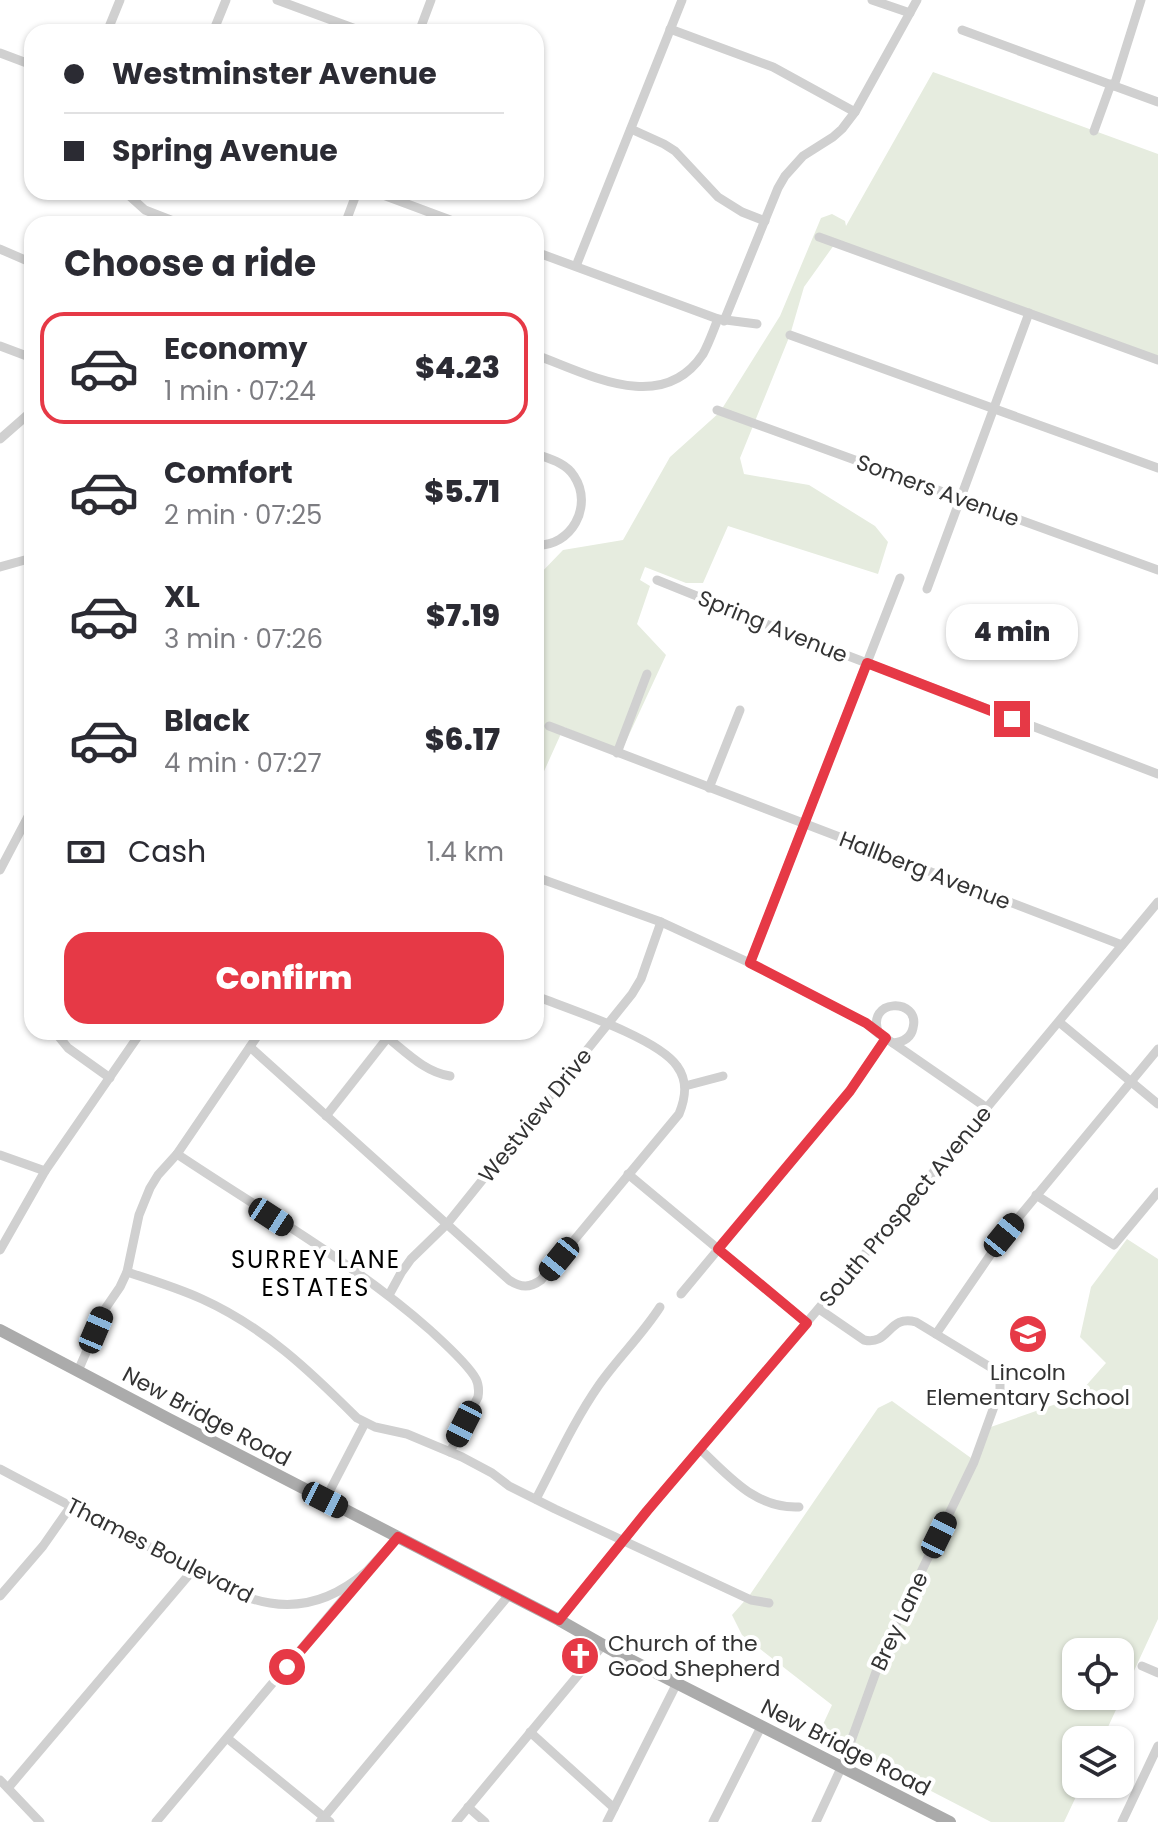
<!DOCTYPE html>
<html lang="en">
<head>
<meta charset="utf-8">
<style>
  body { margin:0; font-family:Poppins,sans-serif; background:#f7f7f7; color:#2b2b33; height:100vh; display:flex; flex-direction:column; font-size:30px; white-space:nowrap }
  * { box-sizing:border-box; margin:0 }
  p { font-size:26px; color:#7c7c81 }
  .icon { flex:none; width:44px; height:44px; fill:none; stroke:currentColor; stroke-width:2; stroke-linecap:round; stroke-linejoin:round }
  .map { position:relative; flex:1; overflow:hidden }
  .panel { position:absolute; left:24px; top:216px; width:520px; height:824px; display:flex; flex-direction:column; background:#fff; border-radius:24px; box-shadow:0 2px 6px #0004 }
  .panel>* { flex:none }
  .hud { position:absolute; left:24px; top:24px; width:520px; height:176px; border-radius:24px; box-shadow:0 2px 6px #0004; display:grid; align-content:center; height:176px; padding:0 40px; background:#fff }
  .controls { position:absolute; left:1062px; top:1638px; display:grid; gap:16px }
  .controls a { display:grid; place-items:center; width:72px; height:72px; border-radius:16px; background:#fff; box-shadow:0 2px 6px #0004; font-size:40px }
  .end { position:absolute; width:36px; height:36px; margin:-18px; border:10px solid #e63946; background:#fff; box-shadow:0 0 0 4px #fff }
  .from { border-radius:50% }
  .bubble { position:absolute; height:56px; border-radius:24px; background:#fff; box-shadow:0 2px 6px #0004; font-size:26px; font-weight:800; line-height:56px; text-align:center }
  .car { position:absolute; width:24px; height:48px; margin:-24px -12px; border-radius:10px; box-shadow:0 0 6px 2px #0007; background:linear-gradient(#222 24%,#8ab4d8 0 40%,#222 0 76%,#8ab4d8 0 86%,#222 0) }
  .hud b { display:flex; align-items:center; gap:28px; height:76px; font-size:30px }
  .hud b+b { border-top:2px solid #e1e1e2 }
  .hud i { width:20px; height:20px; background:#2b2b33 }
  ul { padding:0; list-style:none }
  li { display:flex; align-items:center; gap:24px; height:112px; margin:0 16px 12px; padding:0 24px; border:4px solid transparent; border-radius:24px }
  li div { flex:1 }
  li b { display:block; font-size:30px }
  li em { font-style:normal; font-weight:800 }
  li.selected { border-color:#e63946 }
  li>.icon { width:72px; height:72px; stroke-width:1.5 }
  h2 { padding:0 40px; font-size:36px; line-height:96px }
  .pay { display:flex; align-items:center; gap:20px; height:88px; padding:0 40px; font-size:30px }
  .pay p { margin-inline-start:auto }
  .primary-button { display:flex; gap:16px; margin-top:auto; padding:16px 40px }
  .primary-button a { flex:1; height:92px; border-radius:24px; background:#e63946; color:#fff; font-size:32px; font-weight:800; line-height:92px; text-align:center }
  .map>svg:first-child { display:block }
  .green { fill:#e6ecdf; fill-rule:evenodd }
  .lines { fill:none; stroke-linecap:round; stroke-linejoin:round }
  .minor { stroke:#d0d0d0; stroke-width:9 }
  .major { stroke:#ababab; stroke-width:12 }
  .route { stroke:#e63946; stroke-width:10 }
  .labels { text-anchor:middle; stroke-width:8; stroke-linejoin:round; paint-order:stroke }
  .street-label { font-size:22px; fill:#333; stroke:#fff }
  .poi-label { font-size:22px; fill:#333; stroke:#fff }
  .neighbourhood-label { font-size:24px; letter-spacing:2px; fill:#000; stroke:#fff }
</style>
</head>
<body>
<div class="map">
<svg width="1158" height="1822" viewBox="0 0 1158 1822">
  <rect width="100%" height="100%" fill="#fff"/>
  <!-- green -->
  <g class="green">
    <path d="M933 72 1158 154V363L834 245 804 287 790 335 740 458 744 474 809 485 875 526 888 542 878 574 728 526 703 583H686L645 567 640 580 650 586 637 624 666 655 621 752 564 727 536 789V578L563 550 623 540 670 457 720 412 780 316 821 218 832 214 845 221 846 226Z"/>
    <path d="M1127 1239 1158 1259V1619L1102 1740H1076V1784H1082L1064 1822H991L819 1733 832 1705 742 1635 732 1615 749 1596 878 1408 892 1401 971 1458 985 1429 1076 1397 1106 1363 1080 1337 1091 1287ZM1076 1652H1120V1696H1076Z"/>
  </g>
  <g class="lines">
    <!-- minor -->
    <g class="minor">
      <path d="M277 0 364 32"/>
      <path d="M872 0 910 13"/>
      <path d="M670 29 773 67 855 112"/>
      <path d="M962 30 1158 102"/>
      <path d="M107 32 120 0"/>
      <path d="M213 32 226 0"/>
      <path d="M419 32 431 0"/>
      <path d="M0 53 32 65"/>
      <path d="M1114 86 1141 0"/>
      <path d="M631 129 664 144 675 151 718 197 742 212 765 221"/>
      <path d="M1094 131 1111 84"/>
      <path d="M125 192 145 210 181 224"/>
      <path d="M375 192 461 224"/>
      <path d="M345 224 357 192"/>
      <path d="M819 237 1158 360"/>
      <path d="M0 249 32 263"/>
      <path d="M536 252 718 319 757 324"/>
      <path d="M576 266 682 0"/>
      <path d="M724 321 778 188 785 176 803 156 833 137 842 129 855 112 917 0"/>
      <path d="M790 335 1158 468"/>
      <path d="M0 346 32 358"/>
      <path d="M536 355C588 374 662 416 703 354 709 343 713 331 718 319"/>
      <path d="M717 410 1158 570"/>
      <path d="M0 439 32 411"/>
      <path d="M536 454C550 459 566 463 574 476 594 506 571 547 536 545"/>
      <path d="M0 567 32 558"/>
      <path d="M657 580 796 636 1158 774"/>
      <path d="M927 589 1029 313"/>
      <path d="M549 726 1122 945"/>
      <path d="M617 753 647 674"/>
      <path d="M709 788 740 710"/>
      <path d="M0 870 32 809"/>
      <path d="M536 877 661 922 750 963 866 1023 879 1034 893 1043C903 1042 911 1038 913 1028 921 997 864 998 879 1034"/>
      <path d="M750 963 900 578"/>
      <path d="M1059 1022 1158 1104"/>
      <path d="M55 1032 68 1048 110 1078"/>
      <path d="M388 1038C407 1053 425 1072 450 1076"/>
      <path d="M893 1043 987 1108"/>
      <path d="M250 1047 509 1280C521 1288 530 1288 541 1280L679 1114C686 1097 688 1081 677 1066 658 1038 569 1009 536 996"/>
      <path d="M685 1086 723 1076"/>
      <path d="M326 1116 392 1032"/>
      <path d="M177 1154C262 1211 353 1262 430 1330 443 1342 468 1364 476 1379 479 1385 479 1391 478 1397L450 1452"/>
      <path d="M0 1155 45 1171"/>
      <path d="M628 1174 807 1323"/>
      <path d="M1036 1195 1114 1245 1158 1192"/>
      <path d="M0 1250 45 1171 141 1032"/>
      <path d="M127 1272C152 1280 178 1288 202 1299 264 1327 310 1371 357 1418L375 1427 407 1434 462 1457 492 1473 509 1486 555 1509 751 1600 769 1603"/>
      <path d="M681 1294 850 1091 886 1038"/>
      <path d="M389 1295 401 1273 411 1259 447 1224 632 994 641 979 661 922"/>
      <path d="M936 1334 1004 1235 1158 1049"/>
      <path d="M78 1371 105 1309 120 1287 127 1272 139 1215 150 1188 158 1175 177 1154 260 1032"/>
      <path d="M701 1450C730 1477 756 1509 799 1507"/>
      <path d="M0 1469C58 1500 117 1530 175 1560 204 1576 236 1598 270 1603 306 1609 339 1595 366 1572"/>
      <path d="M536 1499C556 1461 574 1421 599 1385 618 1358 642 1335 660 1307"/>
      <path d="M325 1500 365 1423"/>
      <path d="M0 1596 43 1546 71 1506"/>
      <path d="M559 1620 647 1511 891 1223 1158 902"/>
      <path d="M1142 1666 1158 1673"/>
      <path d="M530 1732 614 1808"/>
      <path d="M227 1738 330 1822"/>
      <path d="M0 1780 40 1822"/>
      <path d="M8 1788 193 1570"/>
      <path d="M468 1807 485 1822"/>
      <path d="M156 1822 366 1572 398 1537"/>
      <path d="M320 1822 509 1595"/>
      <path d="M456 1822 603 1645"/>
      <path d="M607 1822 677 1683"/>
      <path d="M713 1822 761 1727"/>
      <path d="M816 1822 842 1766 885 1647 974 1462 1000 1390V1380L995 1370 916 1322C888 1314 890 1346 864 1340L819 1309"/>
      <path d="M1122 1822 1158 1746"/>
    </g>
    <!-- major -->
    <path class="major" d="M0 1330 169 1419 559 1620 619 1654 950 1822"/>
  </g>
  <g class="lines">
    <!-- route -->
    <path class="route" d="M287 1667 398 1537 559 1620 647 1511 807 1323 718 1249 850 1091 886 1038 866 1023 750 963 867 663 1012 719"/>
  </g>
  <!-- icons -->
  <defs>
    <g id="school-disc" transform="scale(2)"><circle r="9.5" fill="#e63946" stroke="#fff"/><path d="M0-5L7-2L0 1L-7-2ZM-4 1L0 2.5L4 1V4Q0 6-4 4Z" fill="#fff"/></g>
    <g id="church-disc" transform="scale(2)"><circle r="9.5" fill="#e63946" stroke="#fff"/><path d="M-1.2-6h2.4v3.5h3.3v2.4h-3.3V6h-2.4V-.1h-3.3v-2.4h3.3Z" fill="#fff"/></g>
  </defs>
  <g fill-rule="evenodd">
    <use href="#school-disc" x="1028" y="1334"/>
    <use href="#church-disc" x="580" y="1656"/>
  </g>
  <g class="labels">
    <!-- street labels -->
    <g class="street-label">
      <text transform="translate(938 490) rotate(20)" y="8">Somers Avenue</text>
      <text transform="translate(773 626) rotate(22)" y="8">Spring Avenue</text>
      <text transform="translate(925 870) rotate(21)" y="8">Hallberg Avenue</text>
      <text transform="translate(535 1115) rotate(-51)" y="8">Westview Drive</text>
      <text transform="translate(905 1206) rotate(-50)" y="8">South Prospect Avenue</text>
      <text transform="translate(207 1416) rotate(28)" y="8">New Bridge Road</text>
      <text transform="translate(160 1550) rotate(27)" y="8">Thames Boulevard</text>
      <text transform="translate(899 1621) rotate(-65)" y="8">Brey Lane</text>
      <text transform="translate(846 1747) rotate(27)" y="8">New Bridge Road</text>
    </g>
    <!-- poi labels -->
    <g class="poi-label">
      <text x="1028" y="1380">Lincoln<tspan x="1028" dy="25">Elementary School</tspan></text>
      <text x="608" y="1651" text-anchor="start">Church of the<tspan x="608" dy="25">Good Shepherd</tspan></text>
    </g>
    <!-- neighbourhood labels -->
    <g class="neighbourhood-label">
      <text x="316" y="1268">SURREY LANE<tspan x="316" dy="28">ESTATES</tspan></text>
    </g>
  </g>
</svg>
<div class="controls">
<a><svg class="icon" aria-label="locate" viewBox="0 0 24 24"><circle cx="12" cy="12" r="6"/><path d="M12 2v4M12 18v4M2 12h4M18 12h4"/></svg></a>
<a><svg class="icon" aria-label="layers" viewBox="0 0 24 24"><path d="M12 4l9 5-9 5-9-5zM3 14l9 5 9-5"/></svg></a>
</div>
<i class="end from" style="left:287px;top:1667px"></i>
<i class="end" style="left:1012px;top:719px"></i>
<div class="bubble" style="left:946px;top:604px;width:132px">4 min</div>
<i class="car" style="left:271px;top:1217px;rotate:123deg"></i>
<i class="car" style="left:1004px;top:1235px;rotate:39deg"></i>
<i class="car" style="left:559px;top:1259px;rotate:219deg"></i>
<i class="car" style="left:96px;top:1330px;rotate:23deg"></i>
<i class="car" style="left:464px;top:1424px;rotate:207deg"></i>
<i class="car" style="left:325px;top:1500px;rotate:117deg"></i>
<i class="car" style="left:939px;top:1535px;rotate:26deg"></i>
<div class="hud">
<b><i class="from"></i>Westminster Avenue</b>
<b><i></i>Spring Avenue</b>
</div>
<section class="panel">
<h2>Choose a ride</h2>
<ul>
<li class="selected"><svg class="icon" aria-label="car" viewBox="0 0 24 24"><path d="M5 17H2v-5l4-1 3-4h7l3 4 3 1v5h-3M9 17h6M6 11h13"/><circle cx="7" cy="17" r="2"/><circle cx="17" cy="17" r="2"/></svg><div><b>Economy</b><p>1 min · 07:24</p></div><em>$4.23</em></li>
<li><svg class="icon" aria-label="car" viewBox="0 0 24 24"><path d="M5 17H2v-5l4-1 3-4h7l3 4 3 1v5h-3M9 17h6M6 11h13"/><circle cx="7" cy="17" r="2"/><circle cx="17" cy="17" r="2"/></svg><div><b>Comfort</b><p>2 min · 07:25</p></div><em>$5.71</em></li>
<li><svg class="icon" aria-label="car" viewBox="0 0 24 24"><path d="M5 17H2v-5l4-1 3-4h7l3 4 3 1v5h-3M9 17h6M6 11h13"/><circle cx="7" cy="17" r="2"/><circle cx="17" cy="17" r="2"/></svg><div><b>XL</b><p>3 min · 07:26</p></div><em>$7.19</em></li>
<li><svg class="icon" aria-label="car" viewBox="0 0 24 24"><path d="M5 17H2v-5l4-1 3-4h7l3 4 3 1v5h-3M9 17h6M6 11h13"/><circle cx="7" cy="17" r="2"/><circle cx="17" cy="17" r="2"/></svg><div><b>Black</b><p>4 min · 07:27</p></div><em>$6.17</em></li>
</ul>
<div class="pay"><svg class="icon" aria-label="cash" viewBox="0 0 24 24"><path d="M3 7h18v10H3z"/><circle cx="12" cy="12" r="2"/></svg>Cash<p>1.4 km</p></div>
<div class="primary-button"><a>Confirm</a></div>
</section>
</div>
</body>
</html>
